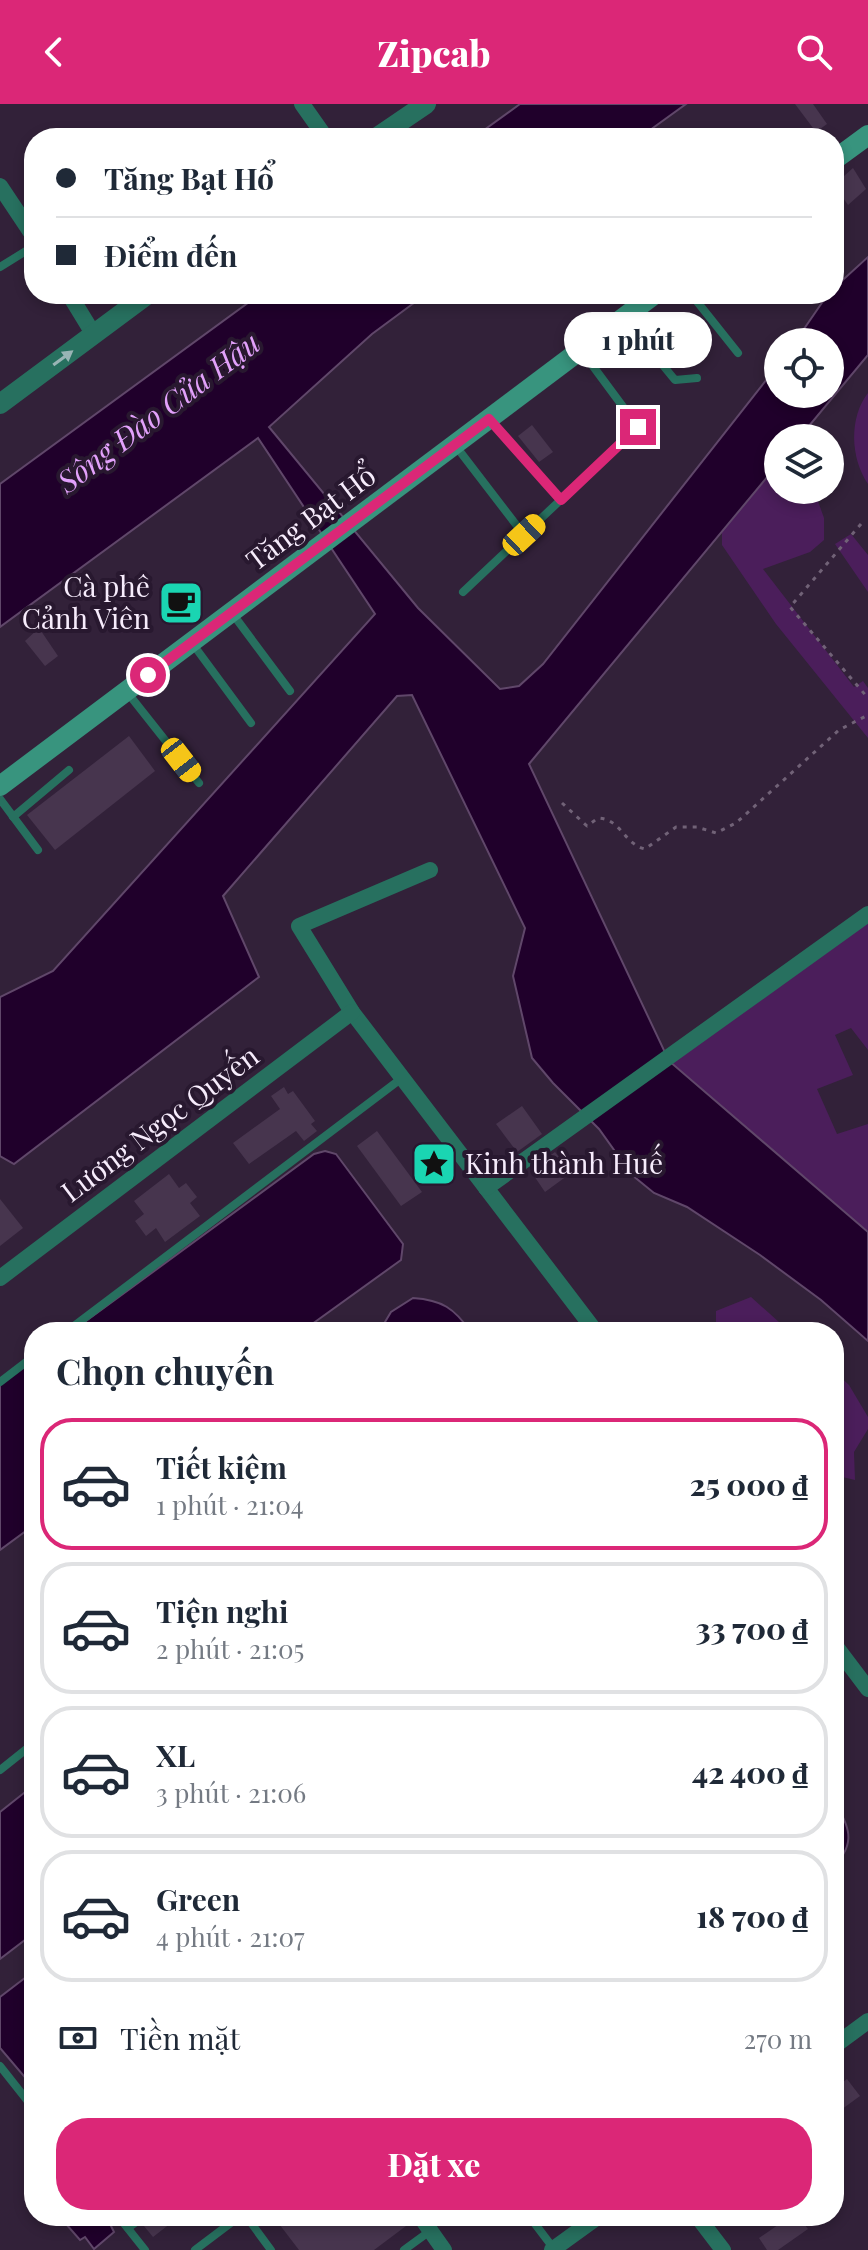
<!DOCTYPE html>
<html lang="vi">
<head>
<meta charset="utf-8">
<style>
  body { margin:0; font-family:"Playfair Display",serif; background:#f6f6f7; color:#1f2937; height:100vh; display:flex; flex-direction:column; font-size:30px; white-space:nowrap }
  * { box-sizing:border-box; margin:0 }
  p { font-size:26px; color:#747a83 }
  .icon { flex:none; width:44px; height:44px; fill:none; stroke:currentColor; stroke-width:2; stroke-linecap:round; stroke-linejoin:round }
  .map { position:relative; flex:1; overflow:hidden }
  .drawer { position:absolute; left:24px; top:1218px; width:820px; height:904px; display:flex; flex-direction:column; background:#fff; border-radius:32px; box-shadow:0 4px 12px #0003 }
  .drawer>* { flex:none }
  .guide { position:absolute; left:24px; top:24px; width:820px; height:176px; border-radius:32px; box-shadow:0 4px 12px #0003; display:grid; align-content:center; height:176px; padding:0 32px; background:#fff }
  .controls { position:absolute; left:764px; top:224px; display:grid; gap:16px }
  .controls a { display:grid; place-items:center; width:80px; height:80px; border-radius:50%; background:#fff; box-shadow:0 4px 12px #0003; font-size:40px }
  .end { position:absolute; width:36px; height:36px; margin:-18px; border:10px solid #db2777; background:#fff; box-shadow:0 0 0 4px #fff }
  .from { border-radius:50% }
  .bubble { position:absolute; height:56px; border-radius:28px; background:#fff; box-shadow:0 4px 12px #0003; font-size:26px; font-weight:800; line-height:56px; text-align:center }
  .car { position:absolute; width:24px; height:48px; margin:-24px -12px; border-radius:10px; box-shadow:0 0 6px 2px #0007; background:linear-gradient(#f5c518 24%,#345 0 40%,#f5c518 0 76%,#345 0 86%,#f5c518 0) }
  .guide b { display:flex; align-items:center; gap:28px; height:76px; font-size:30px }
  .guide b+b { border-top:2px solid #e0e1e3 }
  .guide i { width:20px; height:20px; background:#1f2937 }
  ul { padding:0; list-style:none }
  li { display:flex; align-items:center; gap:24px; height:132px; margin:0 16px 12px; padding:0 16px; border:4px solid #e0e1e3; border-radius:32px }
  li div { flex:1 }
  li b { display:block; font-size:30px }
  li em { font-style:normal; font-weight:800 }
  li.current { border-color:#db2777 }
  li>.icon { width:72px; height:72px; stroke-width:1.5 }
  h2 { padding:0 32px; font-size:36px; line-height:96px }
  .pay { display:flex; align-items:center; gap:20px; height:88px; padding:0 32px; font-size:30px }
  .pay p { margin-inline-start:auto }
  .button { display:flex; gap:16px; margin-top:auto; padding:16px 32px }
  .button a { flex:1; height:92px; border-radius:32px; background:#db2777; color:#fff; font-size:32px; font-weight:800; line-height:92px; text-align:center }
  header { display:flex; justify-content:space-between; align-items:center; height:104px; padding:0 32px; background:#db2777; color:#fff; font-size:36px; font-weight:800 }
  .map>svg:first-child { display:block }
  .green { fill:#4b1e5b }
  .water { fill:#20002b; stroke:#60476a; stroke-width:2 }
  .building { fill:#47354e }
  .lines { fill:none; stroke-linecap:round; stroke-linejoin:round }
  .path { stroke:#716277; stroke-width:3; stroke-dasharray:4 6; stroke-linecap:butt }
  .service { stroke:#27705f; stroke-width:8 }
  .minor { stroke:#27705f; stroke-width:16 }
  .tertiary { stroke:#27705f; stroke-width:20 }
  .secondary { stroke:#38947e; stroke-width:20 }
  .oneway { fill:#99b4b5 }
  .route { stroke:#db2777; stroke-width:10 }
  .labels { text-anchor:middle; stroke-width:8; stroke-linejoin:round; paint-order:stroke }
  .street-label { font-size:28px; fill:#f7ecfc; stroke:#28182f }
  .poi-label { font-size:28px; fill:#f7ecfc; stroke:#28182f; text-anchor:end }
  .water-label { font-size:30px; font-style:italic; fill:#e2a1fb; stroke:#28182f }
</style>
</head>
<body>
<header><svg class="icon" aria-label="back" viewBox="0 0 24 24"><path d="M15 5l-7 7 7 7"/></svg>Zipcab<svg class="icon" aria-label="search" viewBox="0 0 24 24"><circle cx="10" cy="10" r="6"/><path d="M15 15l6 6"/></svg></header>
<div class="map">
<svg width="868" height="2146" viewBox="0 0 868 2146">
  <rect width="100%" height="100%" fill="#322139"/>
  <!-- green -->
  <g class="green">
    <path d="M868 289V380C850 354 849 313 868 289Z"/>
    <path d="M778 363V386H814L824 414V436L810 448 763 465 854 583 863 577 868 584V634L776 520 722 441V411L756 370Z"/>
    <path d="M851 430 868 451V488L835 440Z"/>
    <path d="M868 815V946L851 924 835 931 853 971 817 985 837 1030 868 1020V1128L669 957Z"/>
    <path d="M751 1193 790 1228H729L716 1220V1207Z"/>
    <path d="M834 1267 849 1281 868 1313V1325L854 1348 855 1376 834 1371Z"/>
  </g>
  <!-- water -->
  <g class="water">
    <path d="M520 0H686L639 34H473Z"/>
    <path d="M868 153V251L799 334H778V360L529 660 669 957 868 1128V1237L821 1196 760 1151 687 1103 654 1089 632 1071 599 1025 553 979 532 954 513 872 525 824 412 591 397 592 223 792 259 873 14 1060 0 1052V893L53 867 375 510 258 334 0 523V380L260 190H426L372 230 269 323 418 504 500 585 519 582 543 560 778 261V290H830V238H795L828 190H834V184Z"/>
    <path d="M325 1047 336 1050 403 1140 401 1156 301 1228H71L314 1050Z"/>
    <path d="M413 1194C442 1196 454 1204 471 1228H379L391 1208Z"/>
    <path d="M34 1255V1421L0 1446V1280Z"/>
    <path d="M34 1681V1829L0 1855V1708Z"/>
    <path d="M834 1697C849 1721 857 1740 834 1761Z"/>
    <path d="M34 1867V1984L0 1944V1893Z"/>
    <path d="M59 2112H106L114 2128 94 2145 85 2133 80 2136Z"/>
  </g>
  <!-- building -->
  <g class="building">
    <path d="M795 0H813L827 20 816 28Z"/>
    <path d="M853 64 866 85 848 101 834 81Z"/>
    <path d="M532 321 553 348 539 358 518 332Z"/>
    <path d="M39 524 58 552 45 562 25 537Z"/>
    <path d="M129 632 155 667 55 746 27 711Z"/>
    <path d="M284 983 288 990 293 987 315 1017 311 1020 317 1027 304 1037 296 1027 249 1060 233 1039 280 1005 271 992Z"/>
    <path d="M522 1002 542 1030 517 1048 496 1020Z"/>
    <path d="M377 1027 422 1088 401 1102 357 1042Z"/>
    <path d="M555 1048 571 1069 545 1088 530 1066Z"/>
    <path d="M169 1070 179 1084 186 1079 197 1093 190 1099 200 1112 165 1138 156 1124 146 1132 135 1117 144 1110 134 1097Z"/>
    <path d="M0 1095 23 1124 0 1142Z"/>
    <path d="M847 1975 860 1992 834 2011V1985Z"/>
    <path d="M156 2112H180L153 2133 144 2122Z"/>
    <path d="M273 2112H398L406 2122 374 2146H299Z"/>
    <path d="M791 2112H798L808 2125 778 2146H767L759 2134Z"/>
  </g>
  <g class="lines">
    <!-- path -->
    <g class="path">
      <path d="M861 420 790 503 868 594"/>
      <path d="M562 699 587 722 598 714C621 715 624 740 645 745L676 723H697L716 729 736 719 839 626 868 611"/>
    </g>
    <!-- service -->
    <g class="service">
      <path d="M20 110 34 102"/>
      <path d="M0 163 34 142"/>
      <path d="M691 190 738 249"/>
      <path d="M624 214 675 276 697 274"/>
      <path d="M489 316 561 396"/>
      <path d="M455 341 524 431"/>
      <path d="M463 488 638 323 581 246"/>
      <path d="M232 509 290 587"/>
      <path d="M192 539 251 619"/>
      <path d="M127 588 199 679"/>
      <path d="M0 695 38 746"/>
      <path d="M13 713 69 666"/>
      <path d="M66 1228 402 974"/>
      <path d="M0 1278 34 1252"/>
      <path d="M0 1666 34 1639"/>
      <path d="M0 1962 34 2005"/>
      <path d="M118 2112 145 2146"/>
      <path d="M246 2112 271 2146"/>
      <path d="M529 2112 554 2145"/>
      <path d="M128 2124 144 2112"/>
      <path d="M195 2146 240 2112"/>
      <path d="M404 2146 430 2127"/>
    </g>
    <!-- minor -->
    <g class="minor">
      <path d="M302 0 326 34"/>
      <path d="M0 82 34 133"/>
      <path d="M69 190 94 231"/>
      <path d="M430 766 299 822 352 908 596 1228"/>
      <path d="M486 1084 868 810"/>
      <path d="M0 1174 352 908"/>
      <path d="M834 1540 868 1585"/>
      <path d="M834 1942 868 1917"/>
      <path d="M420 2112 444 2146"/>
      <path d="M697 2112 723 2146"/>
      <path d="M552 2146 599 2112"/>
    </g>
    <!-- tertiary -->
    <g class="tertiary">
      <path d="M376 34 426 0"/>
      <path d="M0 300 148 190"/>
    </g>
    <!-- secondary -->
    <g class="secondary">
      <path d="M834 56 868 31"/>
      <path d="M0 682 655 190"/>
    </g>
  </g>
  <!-- one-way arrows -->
  <defs><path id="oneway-solid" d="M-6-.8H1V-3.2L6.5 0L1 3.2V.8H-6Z" transform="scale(2)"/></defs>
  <use class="oneway" href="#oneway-solid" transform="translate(63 254) rotate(-36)"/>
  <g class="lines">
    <!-- route -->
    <path class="route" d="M148 571 489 315 561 396 638 323"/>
  </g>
  <!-- icons -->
  <defs>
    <g id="cafe-square" transform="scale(2.3)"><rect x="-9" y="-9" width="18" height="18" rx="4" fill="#1ad5b2" stroke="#28182f"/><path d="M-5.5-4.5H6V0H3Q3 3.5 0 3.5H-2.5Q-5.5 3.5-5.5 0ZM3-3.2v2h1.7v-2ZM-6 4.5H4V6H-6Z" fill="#111"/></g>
    <g id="sight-square" transform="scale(2.3)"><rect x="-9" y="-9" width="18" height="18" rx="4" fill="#1ad5b2" stroke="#28182f"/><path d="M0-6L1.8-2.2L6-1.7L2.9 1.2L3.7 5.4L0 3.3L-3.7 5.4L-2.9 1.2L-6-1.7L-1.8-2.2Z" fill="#111"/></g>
  </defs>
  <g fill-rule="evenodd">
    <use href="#cafe-square" x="181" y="499"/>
    <use href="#sight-square" x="434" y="1060"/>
  </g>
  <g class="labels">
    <!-- street labels -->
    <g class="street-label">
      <text transform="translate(311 414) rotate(-37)" y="10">Tăng Bạt Hổ</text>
      <text transform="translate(160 1020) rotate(-37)" y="10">Lương Ngọc Quyến</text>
    </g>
    <!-- poi labels -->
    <g class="poi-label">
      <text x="150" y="493">Cà phê<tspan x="150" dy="32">Cảnh Viên</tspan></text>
      <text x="465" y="1070" text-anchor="start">Kinh thành Huế</text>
    </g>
    <!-- water labels -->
    <g class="water-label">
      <text transform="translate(159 309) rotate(-37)" y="10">Sông Đào Cửa Hậu</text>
    </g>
  </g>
</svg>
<div class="controls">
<a><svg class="icon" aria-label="locate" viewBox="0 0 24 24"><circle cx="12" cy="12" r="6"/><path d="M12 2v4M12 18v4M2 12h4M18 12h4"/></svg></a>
<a><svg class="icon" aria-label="layers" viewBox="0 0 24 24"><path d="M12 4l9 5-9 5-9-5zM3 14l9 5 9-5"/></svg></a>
</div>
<i class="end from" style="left:148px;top:571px"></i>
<i class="end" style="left:638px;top:323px"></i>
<div class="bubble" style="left:564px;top:208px;width:148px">1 phút</div>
<i class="car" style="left:524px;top:431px;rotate:47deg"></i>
<i class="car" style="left:181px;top:656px;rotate:142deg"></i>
<div class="guide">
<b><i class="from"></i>Tăng Bạt Hổ</b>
<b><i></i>Điểm đến</b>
</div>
<section class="drawer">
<h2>Chọn chuyến</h2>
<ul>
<li class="current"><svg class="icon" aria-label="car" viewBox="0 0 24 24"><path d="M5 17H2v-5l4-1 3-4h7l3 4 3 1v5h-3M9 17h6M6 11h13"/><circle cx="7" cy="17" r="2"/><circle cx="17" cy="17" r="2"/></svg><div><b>Tiết kiệm</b><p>1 phút · 21:04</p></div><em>25 000 ₫</em></li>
<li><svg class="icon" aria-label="car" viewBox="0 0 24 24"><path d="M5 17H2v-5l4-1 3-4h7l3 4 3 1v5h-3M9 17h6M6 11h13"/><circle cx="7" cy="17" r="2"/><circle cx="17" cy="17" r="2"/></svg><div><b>Tiện nghi</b><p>2 phút · 21:05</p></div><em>33 700 ₫</em></li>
<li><svg class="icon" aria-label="car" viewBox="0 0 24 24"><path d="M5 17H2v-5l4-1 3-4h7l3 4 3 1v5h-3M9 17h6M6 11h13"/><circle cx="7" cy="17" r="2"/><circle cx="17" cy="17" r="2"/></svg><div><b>XL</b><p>3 phút · 21:06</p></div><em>42 400 ₫</em></li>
<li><svg class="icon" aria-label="car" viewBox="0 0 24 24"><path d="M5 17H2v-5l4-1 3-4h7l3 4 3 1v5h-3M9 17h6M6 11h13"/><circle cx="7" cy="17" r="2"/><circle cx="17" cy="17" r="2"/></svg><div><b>Green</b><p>4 phút · 21:07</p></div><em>18 700 ₫</em></li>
</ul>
<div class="pay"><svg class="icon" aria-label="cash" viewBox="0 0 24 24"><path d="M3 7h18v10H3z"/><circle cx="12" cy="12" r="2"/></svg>Tiền mặt<p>270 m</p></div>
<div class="button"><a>Đặt xe</a></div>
</section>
</div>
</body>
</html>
